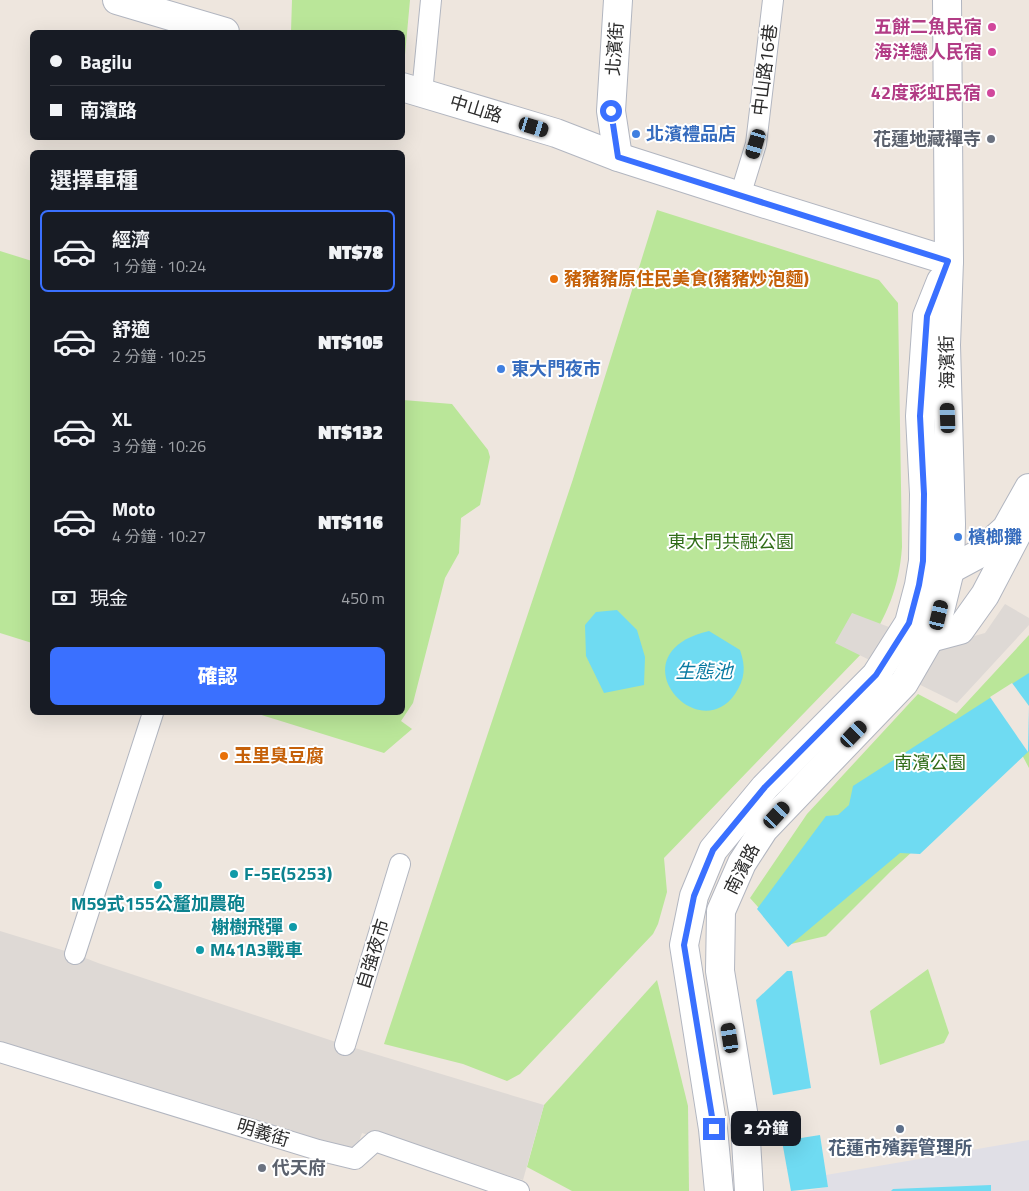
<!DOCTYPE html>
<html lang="zh-TW">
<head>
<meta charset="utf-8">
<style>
  body { margin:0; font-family:"Titillium Web","Noto Sans TC",sans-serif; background:#20242c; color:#f1f3f6; height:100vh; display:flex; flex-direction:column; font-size:19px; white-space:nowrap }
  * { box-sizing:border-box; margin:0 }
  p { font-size:16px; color:#9ea1a6 }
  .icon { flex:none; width:28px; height:28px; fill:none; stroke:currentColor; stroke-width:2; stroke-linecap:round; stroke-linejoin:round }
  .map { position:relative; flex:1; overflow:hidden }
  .drawer { position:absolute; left:30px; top:150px; width:375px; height:565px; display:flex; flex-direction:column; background:#171b24; border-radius:8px; box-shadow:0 5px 20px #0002 }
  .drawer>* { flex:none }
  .top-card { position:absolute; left:30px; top:30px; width:375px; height:110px; border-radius:8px; box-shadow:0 5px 20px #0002; display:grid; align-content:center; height:110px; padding:0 20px; background:#171b24 }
  .end { position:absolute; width:22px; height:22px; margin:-11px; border:6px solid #3a70ff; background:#fff; box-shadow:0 0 0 2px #fff }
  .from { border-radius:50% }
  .bubble { position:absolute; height:35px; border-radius:8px; background:#171b24; box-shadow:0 5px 20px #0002; font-size:16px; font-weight:800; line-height:35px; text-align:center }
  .car { position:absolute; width:15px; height:30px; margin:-15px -8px; border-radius:6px; box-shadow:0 0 4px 1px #0007; background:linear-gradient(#222 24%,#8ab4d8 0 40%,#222 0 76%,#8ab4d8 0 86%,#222 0) }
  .top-card b { display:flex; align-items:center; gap:18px; height:48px; font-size:19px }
  .top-card b+b { border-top:1px solid #363941 }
  .top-card i { width:12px; height:12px; background:#f1f3f6 }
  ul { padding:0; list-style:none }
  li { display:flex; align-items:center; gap:15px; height:82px; margin:0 10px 8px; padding:0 10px; border:2px solid transparent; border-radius:8px }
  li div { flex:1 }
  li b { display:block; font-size:19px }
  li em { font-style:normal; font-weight:800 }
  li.on { border-color:#3a70ff }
  li>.icon { width:45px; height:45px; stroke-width:1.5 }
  h2 { padding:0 20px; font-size:22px; line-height:60px }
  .pay { display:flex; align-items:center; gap:12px; height:55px; padding:0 20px; font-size:19px }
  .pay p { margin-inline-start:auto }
  .cta { display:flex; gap:10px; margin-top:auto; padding:10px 20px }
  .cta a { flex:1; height:58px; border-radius:8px; background:#3a70ff; color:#fff; font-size:20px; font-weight:800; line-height:58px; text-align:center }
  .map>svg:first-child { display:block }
  .industrial { fill:#e0dfe6 }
  .green { fill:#bae699 }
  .plaza { fill:#ded9d5 }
  .water { fill:#6fdbf2 }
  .pier { fill:#eee6de }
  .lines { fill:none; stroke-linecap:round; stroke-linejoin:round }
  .street-casing { stroke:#b2b6c0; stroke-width:22 }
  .secondary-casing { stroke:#b2b6c0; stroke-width:30 }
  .street { stroke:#fff; stroke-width:20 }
  .secondary { stroke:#fff; stroke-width:28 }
  .route { stroke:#3a70ff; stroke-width:6 }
  .hotel-dot { fill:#d1479c; stroke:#fff; stroke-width:2 }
  .shop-dot { fill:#3f7fe0; stroke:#fff; stroke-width:2 }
  .worship-dot { fill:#6b7280; stroke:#fff; stroke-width:2 }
  .food-dot { fill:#e8710a; stroke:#fff; stroke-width:2 }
  .culture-dot { fill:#0f9aa8; stroke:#fff; stroke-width:2 }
  .service-dot { fill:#5c6f8a; stroke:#fff; stroke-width:2 }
  .labels { text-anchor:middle; stroke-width:4; stroke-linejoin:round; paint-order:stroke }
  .hotel-label { font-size:18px; font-weight:bold; fill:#b23c85; stroke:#fff; text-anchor:end }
  .street-label { font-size:18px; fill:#2c2c2c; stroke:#fff }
  .shop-label { font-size:18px; font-weight:bold; fill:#366cbe; stroke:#fff; text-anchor:start }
  .worship-label { font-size:18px; font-weight:bold; fill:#5b616d; stroke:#fff; text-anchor:end }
  .food-label { font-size:18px; font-weight:bold; fill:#c56008; stroke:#fff; text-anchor:start }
  .park-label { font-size:18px; fill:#316d19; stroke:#fff }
  .culture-label { font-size:18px; font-weight:bold; fill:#0d838f; stroke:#fff; text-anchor:start }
  .service-label { font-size:18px; font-weight:bold; fill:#4e5e75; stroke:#fff }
  .water-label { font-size:19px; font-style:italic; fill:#0a7ba2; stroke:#fff }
</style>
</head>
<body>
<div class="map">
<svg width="1029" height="1191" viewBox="0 0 1029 1191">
  <rect width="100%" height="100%" fill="#eee6de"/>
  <!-- industrial -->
  <path class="industrial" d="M1029 1140V1191H806L828 1187 826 1175Z"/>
  <!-- green -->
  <g class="green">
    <path d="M292 0H410L403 77 402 32H291Z"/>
    <path d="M657 210 879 280 898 303 902 547C899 589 887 614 866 649L664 858 667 892 658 924 653 934 520 1074 507 1081 463 1064 384 1044 573 479Z"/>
    <path d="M0 251 32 261V643L0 633Z"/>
    <path d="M403 400 452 404 488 450 490 457 480 505 461 518 459 553 445 578 413 703 401 721 412 729 384 753 255 713 402 712Z"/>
    <path d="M1029 635V768L1021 753 891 871 826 936 791 944 750 898 807 814 918 694 956 714Z"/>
    <path d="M928 969 949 1033 944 1043 880 1065 870 1011Z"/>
    <path d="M657 980 688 1106 689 1191H572L527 1167 544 1105Z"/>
  </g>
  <!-- plaza -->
  <g class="plaza">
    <path d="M1005 604 1029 618V625L957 703 835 643 852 613 939 646 985 633Z"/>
    <path d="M0 931 75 954 98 963 345 1045 544 1105 523 1180 362 1133 355 1153 0 1041Z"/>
  </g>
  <!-- water -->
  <g class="water">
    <path d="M617 610 637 630 645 657 644 685 604 693 586 656 585 625 596 612Z"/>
    <path d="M709 631 740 650C746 667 745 679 735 694 697 749 614 653 709 631Z"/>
    <path d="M1029 673V751L920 854 900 853 788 947 757 909 826 816 838 815 849 805 853 786Z"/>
    <path d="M787 971H792L811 1088 773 1095 756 1000Z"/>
    <path d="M820 1135 828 1187 791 1191 782 1141Z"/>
    <path d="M991 1185V1191H891L893 1189Z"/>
  </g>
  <!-- pier -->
  <path class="pier" d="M1012 683 1029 706 1028 752 990 697Z"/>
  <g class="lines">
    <!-- street casing -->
    <g class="street-casing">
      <g id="street">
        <path d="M422 93 431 0"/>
        <path d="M740 196 756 144 773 0"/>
        <path d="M75 954 153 713"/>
        <path d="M345 1045 400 864"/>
        <path d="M0 1052 318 1150 355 1159 375 1141 519 1191"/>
      </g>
    </g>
    <!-- secondary casing -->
    <g class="secondary-casing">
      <g id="secondary">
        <path d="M117 0 225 32"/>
        <path d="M618 0 611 111 618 157"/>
        <path d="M402 87 556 133 618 157 740 196 949 261"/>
        <path d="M936 577 977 555 1006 529 1029 488"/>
        <path d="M930 638 960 630 985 595 1029 511"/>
        <path d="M719 1191 713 1129 684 945 694 896 713 850 765 787 876 675 909 623 919 585 923 561 924 494 920 416 927 316 941 281"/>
        <path d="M749 1191 745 1124 720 971 721 911 742 863 764 829 904 683 930 638 939 615 950 570 951 524 946 345 949 261 947 0"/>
      </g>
    </g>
    <!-- street -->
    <use href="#street" class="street"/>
    <!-- secondary -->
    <use href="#secondary" class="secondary"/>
  </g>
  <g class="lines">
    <!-- route -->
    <path class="route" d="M611 111 618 157 948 261 927 316 920 416 924 494 923 561 919 585 909 623 876 675 765 787 713 850 694 896 684 945 714 1129"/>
  </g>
  <!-- markers -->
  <g class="hotel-dot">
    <circle cx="992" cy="27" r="5"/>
    <circle cx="992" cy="52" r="5"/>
    <circle cx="991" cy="93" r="5"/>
  </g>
  <g class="shop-dot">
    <circle cx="636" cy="134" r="5"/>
    <circle cx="501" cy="369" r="5"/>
    <circle cx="958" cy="537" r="5"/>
  </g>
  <g class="worship-dot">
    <circle cx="991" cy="139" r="5"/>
    <circle cx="262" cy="1168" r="5"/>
  </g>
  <g class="food-dot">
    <circle cx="554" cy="279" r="5"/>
    <circle cx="224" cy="756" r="5"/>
  </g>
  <g class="culture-dot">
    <circle cx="234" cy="874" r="5"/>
    <circle cx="158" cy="885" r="5"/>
    <circle cx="293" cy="927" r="5"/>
    <circle cx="200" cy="950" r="5"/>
  </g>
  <circle class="service-dot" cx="900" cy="1129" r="5"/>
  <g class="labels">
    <!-- hotel labels -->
    <g class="hotel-label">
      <text x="982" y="33">五餅二魚民宿</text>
      <text x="982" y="58">海洋戀人民宿</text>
      <text x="981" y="99">42度彩虹民宿</text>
    </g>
    <!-- street labels -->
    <g class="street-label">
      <text transform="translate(615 49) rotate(-86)" y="6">北濱街</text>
      <text transform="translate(765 70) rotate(-83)" y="6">中山路16巷</text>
      <text transform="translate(476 109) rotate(17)" y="6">中山路</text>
      <text transform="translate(947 362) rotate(-91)" y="6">海濱街</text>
      <text transform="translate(742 869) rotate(-63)" y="6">南濱路</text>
      <text transform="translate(373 954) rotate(-73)" y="6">自強夜市</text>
      <text transform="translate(263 1133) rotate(17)" y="6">明義街</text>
    </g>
    <!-- shop labels -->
    <g class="shop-label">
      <text x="646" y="140">北濱禮品店</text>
      <text x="511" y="375">東大門夜市</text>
      <text x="968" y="543">檳榔攤</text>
    </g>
    <!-- worship labels -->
    <g class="worship-label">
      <text x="981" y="145">花蓮地藏禪寺</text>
      <text x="272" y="1174" text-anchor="start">代天府</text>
    </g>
    <!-- food labels -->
    <g class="food-label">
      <text x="564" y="285">豬豬豬原住民美食(豬豬炒泡麵)</text>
      <text x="234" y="762">玉里臭豆腐</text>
    </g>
    <!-- park labels -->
    <g class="park-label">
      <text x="731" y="548">東大門共融公園</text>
      <text x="930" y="769">南濱公園</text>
    </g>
    <!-- culture labels -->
    <g class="culture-label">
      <text x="244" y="880">F-5E(5253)</text>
      <text x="158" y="910" text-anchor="middle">M59式155公釐加農砲</text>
      <text x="283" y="933" text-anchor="end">榭樹飛彈</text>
      <text x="210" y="956">M41A3戰車</text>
    </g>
    <!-- service labels -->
    <g class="service-label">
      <text x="900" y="1154">花蓮市殯葬管理所</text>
    </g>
    <!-- water labels -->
    <g class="water-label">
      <text x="704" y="678">生態池</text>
    </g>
  </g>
</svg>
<i class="end from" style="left:611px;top:111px"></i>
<i class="end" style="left:714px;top:1129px"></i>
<div class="bubble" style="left:731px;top:1111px;width:70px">2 分鐘</div>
<i class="car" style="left:534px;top:127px;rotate:107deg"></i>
<i class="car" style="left:756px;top:144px;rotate:197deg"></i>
<i class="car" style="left:948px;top:418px;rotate:358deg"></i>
<i class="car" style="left:939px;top:615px;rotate:13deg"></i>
<i class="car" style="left:854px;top:734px;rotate:44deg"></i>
<i class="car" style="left:777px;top:815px;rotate:43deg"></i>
<i class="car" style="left:730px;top:1038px;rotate:351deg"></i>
<div class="top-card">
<b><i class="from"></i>Bagilu</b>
<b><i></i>南濱路</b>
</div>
<section class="drawer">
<h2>選擇車種</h2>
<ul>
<li class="on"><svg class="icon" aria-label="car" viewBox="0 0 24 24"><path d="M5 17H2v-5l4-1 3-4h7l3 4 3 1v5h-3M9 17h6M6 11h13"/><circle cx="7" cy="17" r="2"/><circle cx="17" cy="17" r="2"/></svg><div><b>經濟</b><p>1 分鐘 · 10:24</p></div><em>NT$78</em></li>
<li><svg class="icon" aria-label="car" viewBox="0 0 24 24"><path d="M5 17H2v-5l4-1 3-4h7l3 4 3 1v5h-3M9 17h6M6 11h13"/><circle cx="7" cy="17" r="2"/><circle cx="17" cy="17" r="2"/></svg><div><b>舒適</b><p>2 分鐘 · 10:25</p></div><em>NT$105</em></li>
<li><svg class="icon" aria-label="car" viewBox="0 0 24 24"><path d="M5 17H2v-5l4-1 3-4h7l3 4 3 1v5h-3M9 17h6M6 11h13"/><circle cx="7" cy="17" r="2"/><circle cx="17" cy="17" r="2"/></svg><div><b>XL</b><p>3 分鐘 · 10:26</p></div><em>NT$132</em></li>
<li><svg class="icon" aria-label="car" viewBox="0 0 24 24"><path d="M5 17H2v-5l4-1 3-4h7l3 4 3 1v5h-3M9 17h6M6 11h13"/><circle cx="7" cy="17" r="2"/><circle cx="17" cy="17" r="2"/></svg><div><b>Moto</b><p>4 分鐘 · 10:27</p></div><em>NT$116</em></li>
</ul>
<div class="pay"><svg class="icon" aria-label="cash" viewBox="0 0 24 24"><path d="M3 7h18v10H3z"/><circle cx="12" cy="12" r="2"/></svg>現金<p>450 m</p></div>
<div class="cta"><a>確認</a></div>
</section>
</div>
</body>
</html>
